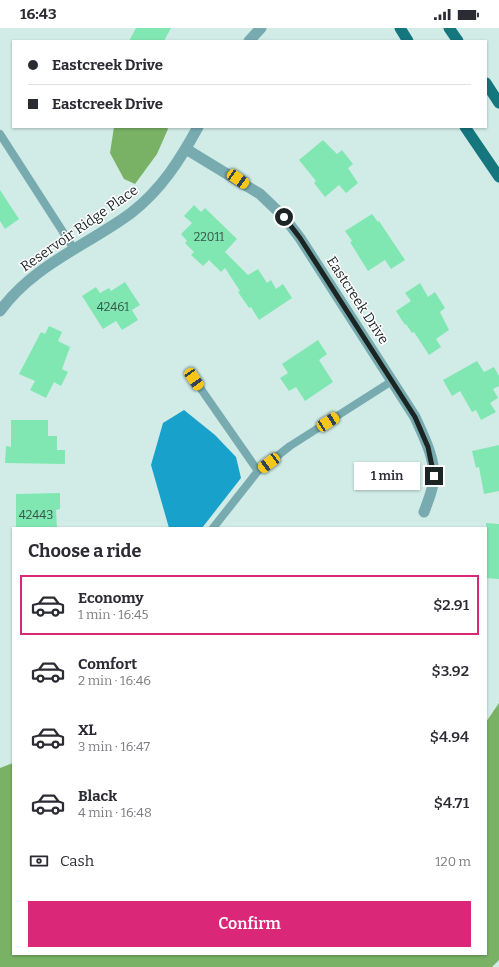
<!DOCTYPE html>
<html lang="en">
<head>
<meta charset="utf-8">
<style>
  body { margin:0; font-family:Bitter,serif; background:#f2f2f3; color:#2b2b33; height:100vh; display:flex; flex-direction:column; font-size:15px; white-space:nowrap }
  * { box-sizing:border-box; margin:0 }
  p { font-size:13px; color:#7c7c81 }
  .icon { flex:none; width:22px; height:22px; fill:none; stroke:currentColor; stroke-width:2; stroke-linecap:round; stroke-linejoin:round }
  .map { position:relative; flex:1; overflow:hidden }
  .drawer { position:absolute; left:12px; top:499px; width:475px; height:428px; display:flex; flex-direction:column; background:#fff; border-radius:0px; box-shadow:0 1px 3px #0004 }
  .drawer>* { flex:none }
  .top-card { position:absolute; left:12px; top:12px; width:475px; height:88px; border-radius:0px; box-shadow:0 1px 3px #0004; display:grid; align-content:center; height:88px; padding:0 16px; background:#fff }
  .end { position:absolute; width:18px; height:18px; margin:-9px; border:5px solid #1b2523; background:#fff; box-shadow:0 0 0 2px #fff }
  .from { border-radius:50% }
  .bubble { position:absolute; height:28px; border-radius:0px; background:#fff; box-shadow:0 1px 3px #0004; font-size:13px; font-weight:600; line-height:28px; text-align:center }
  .car { position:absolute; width:12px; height:24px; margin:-12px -6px; border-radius:5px; box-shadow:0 0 3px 1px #0007; background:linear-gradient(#f5c518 24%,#345 0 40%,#f5c518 0 76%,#345 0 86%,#f5c518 0) }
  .top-card b { display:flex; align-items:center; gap:14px; height:38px; font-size:15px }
  .top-card b+b { border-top:1px solid #e1e1e2 }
  .top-card i { width:10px; height:10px; background:#2b2b33 }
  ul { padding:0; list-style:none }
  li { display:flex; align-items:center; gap:12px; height:60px; margin:0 8px 6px; padding:0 8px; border:2px solid transparent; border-radius:0px }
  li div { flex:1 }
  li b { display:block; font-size:15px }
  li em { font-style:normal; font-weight:600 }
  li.on { border-color:#db2777 }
  li>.icon { width:36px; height:36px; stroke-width:1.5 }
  h2 { padding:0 16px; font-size:18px; line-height:48px }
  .pay { display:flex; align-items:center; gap:10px; height:44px; padding:0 16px; font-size:15px }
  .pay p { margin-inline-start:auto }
  .action { display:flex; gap:8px; margin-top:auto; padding:8px 16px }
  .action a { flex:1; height:46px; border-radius:0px; background:#db2777; color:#fff; font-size:16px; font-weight:600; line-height:46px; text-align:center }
  .status { display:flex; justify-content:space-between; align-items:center; height:28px; padding:0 20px; background:#fff; direction:ltr }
  .status svg { height:11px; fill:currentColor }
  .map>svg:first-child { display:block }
  .forest { fill:#79b265 }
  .water { fill:#17a1cb }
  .building { fill:#81e7b2 }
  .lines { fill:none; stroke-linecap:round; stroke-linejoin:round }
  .service { stroke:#78abb0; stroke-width:8 }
  .minor { stroke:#78abb0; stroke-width:11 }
  .primary { stroke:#15767e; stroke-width:11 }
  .route { stroke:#1b2523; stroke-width:5 }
  .labels { text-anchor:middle; stroke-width:3; stroke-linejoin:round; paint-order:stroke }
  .number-label { font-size:12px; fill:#345647 }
  .street-label { font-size:14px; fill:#1b2523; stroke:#fff }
</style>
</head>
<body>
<div class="status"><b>16:43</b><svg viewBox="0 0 49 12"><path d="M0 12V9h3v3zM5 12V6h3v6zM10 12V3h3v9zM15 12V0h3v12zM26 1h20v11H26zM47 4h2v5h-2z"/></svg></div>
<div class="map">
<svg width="499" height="939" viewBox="0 0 499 939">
  <rect width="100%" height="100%" fill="#d1ece7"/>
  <!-- forest -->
  <g class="forest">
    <path d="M114 99H167L168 101 157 126 135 156 124 151 110 125Z"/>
    <path d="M499 675V932L492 939H0V740L13 735V926H486V694Z"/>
  </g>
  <!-- water -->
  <path class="water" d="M184 382 215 407 236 429 241 450 202 500H169L151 437 163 395Z"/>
  <!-- building -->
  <g class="building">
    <path d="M136 0H171L164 13H129Z"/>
    <path d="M323 112 337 126 342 122 353 136 348 140 358 155 346 165 339 157 325 169 314 155 316 153 299 132Z"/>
    <path d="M0 162 19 191 5 201 0 193Z"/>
    <path d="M194 177 201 184 205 180 237 211 225 224 248 247 258 241 267 255 271 252 276 261 283 256 292 270 259 292 251 279 249 280 238 264 240 263 225 240 221 244 209 232 203 238 191 227 194 224 185 215 187 213 181 206 192 195 184 188Z"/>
    <path d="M372 186 378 194 379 193 405 232 391 241 385 232 368 243 350 214 352 213 345 203Z"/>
    <path d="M125 254 140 277 132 282 138 292 122 302 116 293 103 301 82 268 96 259 100 265 109 260 111 263Z"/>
    <path d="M420 255 428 269 435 264 445 280 440 284 449 302 436 311 441 319 429 327 414 304 412 305 406 296 405 297 396 283 411 273 405 265Z"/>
    <path d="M49 298 62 304 58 313 70 319 62 341 68 344 61 358 54 354 46 370 30 362 35 353 19 346 41 304 45 306Z"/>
    <path d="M318 312 327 326 319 332 333 354 305 373 296 359 289 363 280 350 288 345 282 336Z"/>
    <path d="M477 333 484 344 494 339 499 348V358L493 361 498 370 490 375 496 384 481 392 476 382 472 384 460 363 452 368 443 352Z"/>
    <path d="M11 392H48V408H57V422H65V436L5 435 6 418 11 419Z"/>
    <path d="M499 417V463L484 466 479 439 476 440 472 423Z"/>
    <path d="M60 465V481L56 482 57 499 16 500V466Z"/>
    <path d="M486 495 499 496V551L486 550Z"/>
  </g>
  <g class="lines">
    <!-- service -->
    <g class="service">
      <path d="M0 106 74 221"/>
      <path d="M194 351 258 443"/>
      <path d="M213 500 258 443 290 418 392 353"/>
    </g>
    <!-- minor -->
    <g class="minor">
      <path d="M249 13 261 0"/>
      <path d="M186 121 260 166 284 189 300 210 415 389C423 407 434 428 434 448 434 460 428 473 424 484"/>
      <path d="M0 283C33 237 88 217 131 185 161 162 180 132 198 99"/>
    </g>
    <!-- primary -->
    <g class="primary">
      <path d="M400 0 408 13"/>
      <path d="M449 0 458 13"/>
      <path d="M486 55 499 75"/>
      <path d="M465 99 499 149"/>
    </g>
  </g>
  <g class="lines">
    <!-- route -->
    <path class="route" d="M284 189 300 210 415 389 428 419 434 448"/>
  </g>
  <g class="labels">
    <!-- number labels -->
    <g class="number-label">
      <text x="209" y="213">22011</text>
      <text x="113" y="283">42461</text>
      <text x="36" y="491">42443</text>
    </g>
    <!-- street labels -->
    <g class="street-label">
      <text transform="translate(79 200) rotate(-35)" y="5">Reservoir Ridge Place</text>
      <text transform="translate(358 272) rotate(57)" y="5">Eastcreek Drive</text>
    </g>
  </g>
</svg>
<i class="end from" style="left:284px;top:189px"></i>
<i class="end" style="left:434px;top:448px"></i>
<div class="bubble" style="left:354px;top:434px;width:66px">1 min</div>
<i class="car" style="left:238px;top:151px;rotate:124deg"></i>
<i class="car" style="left:194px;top:351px;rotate:146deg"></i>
<i class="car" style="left:328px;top:394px;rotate:57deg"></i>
<i class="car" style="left:269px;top:435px;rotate:233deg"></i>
<div class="top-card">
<b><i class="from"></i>Eastcreek Drive</b>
<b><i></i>Eastcreek Drive</b>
</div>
<section class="drawer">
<h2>Choose a ride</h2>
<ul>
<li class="on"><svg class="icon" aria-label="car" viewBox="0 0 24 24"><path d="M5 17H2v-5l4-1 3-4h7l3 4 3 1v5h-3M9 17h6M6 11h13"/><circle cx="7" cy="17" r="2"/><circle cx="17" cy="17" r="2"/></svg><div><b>Economy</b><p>1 min · 16:45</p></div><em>$2.91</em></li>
<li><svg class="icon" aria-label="car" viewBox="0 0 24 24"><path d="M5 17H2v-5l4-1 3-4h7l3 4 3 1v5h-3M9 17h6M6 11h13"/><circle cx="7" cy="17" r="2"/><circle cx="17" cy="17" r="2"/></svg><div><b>Comfort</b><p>2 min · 16:46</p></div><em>$3.92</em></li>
<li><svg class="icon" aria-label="car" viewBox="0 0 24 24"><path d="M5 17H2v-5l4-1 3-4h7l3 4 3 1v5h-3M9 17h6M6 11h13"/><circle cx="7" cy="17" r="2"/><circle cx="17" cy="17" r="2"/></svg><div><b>XL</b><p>3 min · 16:47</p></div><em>$4.94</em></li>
<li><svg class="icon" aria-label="car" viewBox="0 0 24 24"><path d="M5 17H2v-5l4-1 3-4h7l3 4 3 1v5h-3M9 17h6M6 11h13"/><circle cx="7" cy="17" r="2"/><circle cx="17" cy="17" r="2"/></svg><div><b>Black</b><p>4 min · 16:48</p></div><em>$4.71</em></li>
</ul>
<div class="pay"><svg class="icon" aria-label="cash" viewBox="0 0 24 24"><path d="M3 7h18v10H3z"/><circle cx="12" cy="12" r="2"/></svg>Cash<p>120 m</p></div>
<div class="action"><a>Confirm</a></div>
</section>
</div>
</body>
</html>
